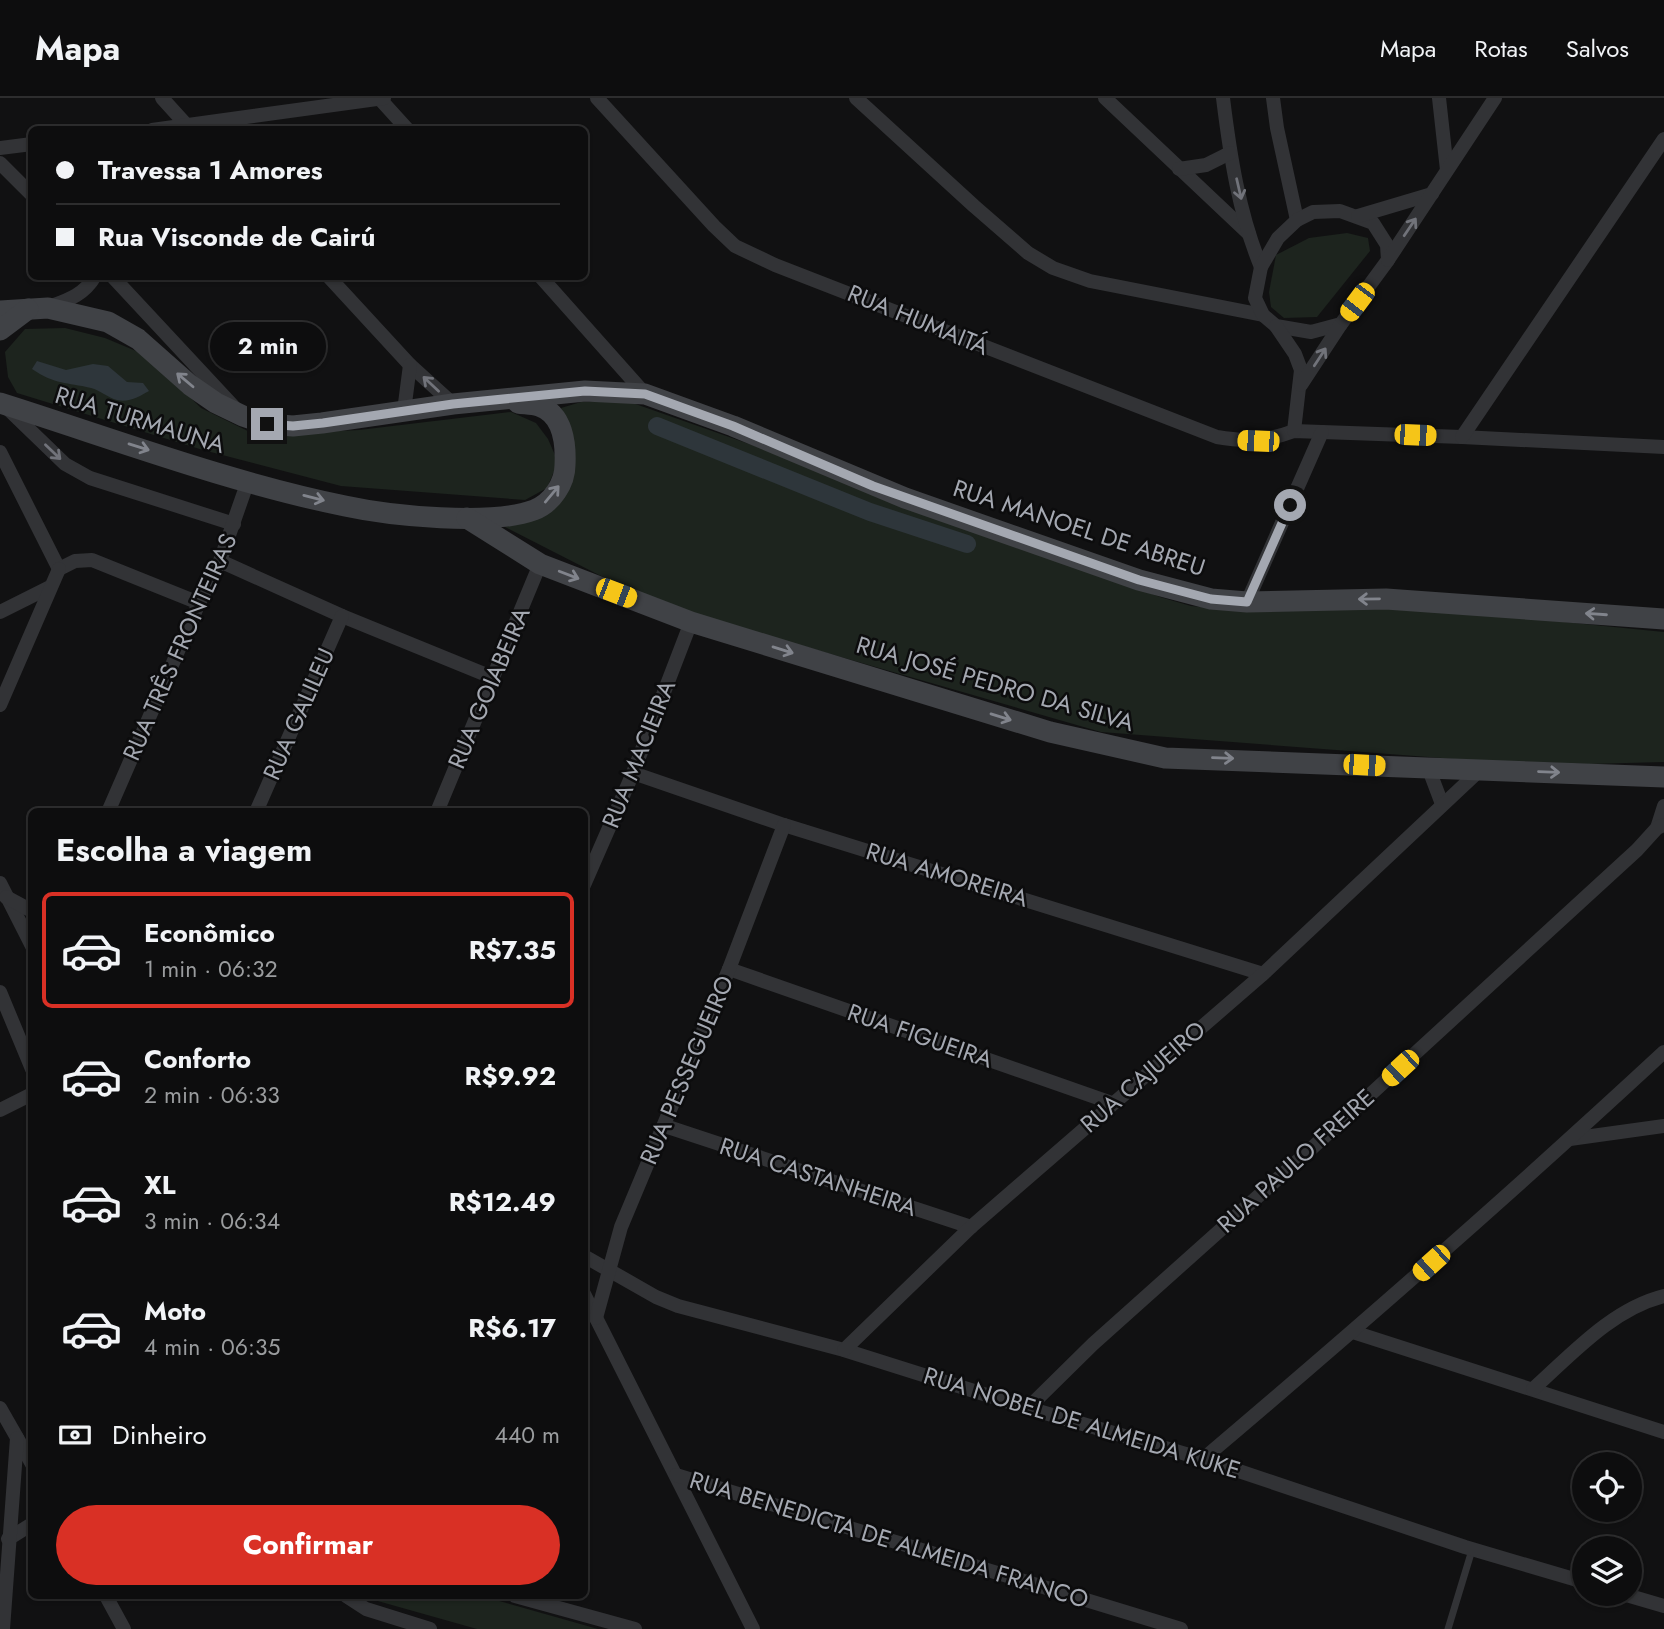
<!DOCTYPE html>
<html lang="pt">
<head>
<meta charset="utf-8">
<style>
  body { margin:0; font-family:Jost,sans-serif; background:#1b1b1c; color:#f1f3f6; height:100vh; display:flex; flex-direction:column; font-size:26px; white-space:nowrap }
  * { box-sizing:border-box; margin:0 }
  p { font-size:23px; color:#9a9c9e }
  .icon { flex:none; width:38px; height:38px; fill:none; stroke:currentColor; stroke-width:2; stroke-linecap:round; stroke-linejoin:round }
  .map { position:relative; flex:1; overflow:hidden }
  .details { position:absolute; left:28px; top:710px; width:560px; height:791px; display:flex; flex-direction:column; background:#0d0d0e; border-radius:10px; box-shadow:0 2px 5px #0004,0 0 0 2px #2d2d2e }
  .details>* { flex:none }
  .banner { position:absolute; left:28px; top:28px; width:560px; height:154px; border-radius:10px; box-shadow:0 2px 5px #0004,0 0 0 2px #2d2d2e; display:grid; align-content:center; height:154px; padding:0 28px; background:#0d0d0e }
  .tools { position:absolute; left:1572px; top:1354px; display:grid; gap:14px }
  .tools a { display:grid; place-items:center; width:70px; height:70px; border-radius:50%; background:#0d0d0e; box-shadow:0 2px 5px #0004,0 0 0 2px #2d2d2e; font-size:35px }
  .end { position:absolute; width:32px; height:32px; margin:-16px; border:9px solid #a4a8b1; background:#111; box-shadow:0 0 0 4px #111 }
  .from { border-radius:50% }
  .bubble { position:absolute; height:49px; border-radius:24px; background:#0d0d0e; box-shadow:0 2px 5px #0004,0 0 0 2px #2d2d2e; font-size:23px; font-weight:700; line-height:49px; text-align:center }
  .car { position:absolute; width:21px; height:42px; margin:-21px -10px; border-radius:9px; box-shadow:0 0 5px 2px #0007; background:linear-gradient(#f5c518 24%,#345 0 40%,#f5c518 0 76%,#345 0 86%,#f5c518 0) }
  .banner b { display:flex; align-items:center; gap:24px; height:66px; font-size:26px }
  .banner b+b { border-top:2px solid #2d2d2e }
  .banner i { width:18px; height:18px; background:#f1f3f6 }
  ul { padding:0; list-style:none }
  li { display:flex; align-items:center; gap:21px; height:116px; margin:0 14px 10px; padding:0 14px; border:4px solid transparent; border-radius:10px }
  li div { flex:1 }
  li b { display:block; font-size:26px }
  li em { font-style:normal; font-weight:700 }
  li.selected { border-color:#d93025 }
  li>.icon { width:63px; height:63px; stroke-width:1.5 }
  h2 { padding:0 28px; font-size:32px; line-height:84px }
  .pay { display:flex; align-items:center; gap:18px; height:77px; padding:0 28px; font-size:26px }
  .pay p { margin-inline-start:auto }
  .cta { display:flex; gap:14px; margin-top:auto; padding:14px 28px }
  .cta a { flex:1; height:80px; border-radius:42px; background:#d93025; color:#fff; font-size:28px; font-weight:700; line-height:80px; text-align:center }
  header { display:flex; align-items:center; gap:42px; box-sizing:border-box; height:98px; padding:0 35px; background:#0d0d0e; border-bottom:2px solid #2d2d2e }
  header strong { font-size:33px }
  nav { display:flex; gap:38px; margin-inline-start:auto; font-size:24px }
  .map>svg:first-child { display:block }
  .green { fill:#1d241e }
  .water { fill:#2e363b }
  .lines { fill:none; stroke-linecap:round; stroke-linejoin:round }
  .canal { stroke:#2e363b; stroke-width:18 }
  .service { stroke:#323336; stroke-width:7 }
  .minor { stroke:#323336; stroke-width:14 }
  .secondary { stroke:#404246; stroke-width:21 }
  .oneway { stroke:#71737a }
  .oneway2 { stroke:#81848c }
  .route { stroke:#a4a8b1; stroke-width:9 }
  .labels { text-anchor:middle; stroke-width:5; stroke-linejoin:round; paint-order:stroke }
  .street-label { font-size:24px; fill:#a4a8b1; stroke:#0c0c0d }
</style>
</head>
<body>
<header>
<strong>Mapa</strong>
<nav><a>Mapa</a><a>Rotas</a><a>Salvos</a></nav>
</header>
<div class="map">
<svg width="1664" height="1531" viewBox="0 0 1664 1531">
  <rect width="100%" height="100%" fill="#111112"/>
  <!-- green -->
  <g class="green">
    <path d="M1347 135 1368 140 1370 153 1317 219 1284 220 1271 209 1269 194 1276 157 1309 140Z"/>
    <path d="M65 230 105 240 148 258 201 310 256 337 359 332 511 314 536 325 548 341 558 364 547 390 525 402 341 388 203 352 17 295 8 279 5 254 25 231Z"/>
    <path d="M627 303 857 384 1160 499 1191 508 1213 510H1423L1664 534V664L1589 666 1468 662 1101 634 685 514 599 477 503 428 539 415 572 353 561 310 581 304Z"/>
    <path d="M360 1498H482L598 1531H477Z"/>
  </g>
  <!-- water -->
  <path class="water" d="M37 263 66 272 93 266 108 268 127 284 143 285 149 293C140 298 129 305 117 302 108 300 100 292 91 290 66 284 56 287 32 271Z"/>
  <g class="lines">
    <!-- canal -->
    <path class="canal" d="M657 328 870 414 967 446"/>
    <!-- service -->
    <path class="service" d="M1448 1531 1472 1452"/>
    <!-- minor -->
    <g class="minor">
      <path d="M162 0 191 32"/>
      <path d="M379 0 408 32"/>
      <path d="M597 0 714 128 735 148 775 167 1217 339C1245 344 1268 343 1294 333L1462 339 1664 349"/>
      <path d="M856 0 974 108 1028 155 1053 170 1090 183 1263 217"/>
      <path d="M1105 0 1249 136"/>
      <path d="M1223 0C1230 57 1239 116 1261 169"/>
      <path d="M1273 0 1277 30 1297 122"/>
      <path d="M1439 0 1447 72"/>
      <path d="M152 32 384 0"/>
      <path d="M0 50 32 46"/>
      <path d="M0 65 32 97"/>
      <path d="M1179 71 1206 67 1230 55"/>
      <path d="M1340 113 1373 125 1387 147 1388 162 1341 226 1311 234 1276 228 1263 217 1255 200 1261 169 1278 140 1297 122 1313 114Z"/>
      <path d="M1358 118 1432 96"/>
      <path d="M1388 162 1495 0"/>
      <path d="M112 178 234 309"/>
      <path d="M328 178 410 267 453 306"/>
      <path d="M540 178 645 296"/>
      <path d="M49 209C68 202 84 197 95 178"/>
      <path d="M1276 228 1295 256 1301 272 1294 333"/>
      <path d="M1301 287 1341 226"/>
      <path d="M7 310 65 366 90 380 234 426"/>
      <path d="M404 313 410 267"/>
      <path d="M1462 339 1664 41"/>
      <path d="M0 354 59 471"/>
      <path d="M220 463 342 518 494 580"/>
      <path d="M59 471 75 463 92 462 199 505"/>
      <path d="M1247 504 1322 334"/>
      <path d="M0 514 50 489"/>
      <path d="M0 607 59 471"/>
      <path d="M1428 669 1442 706"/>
      <path d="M633 675 784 727 1263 876"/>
      <path d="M108 714 199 505 220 463 248 383"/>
      <path d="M256 714 342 518"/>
      <path d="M437 714 540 466"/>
      <path d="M1657 730 1664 708"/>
      <path d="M0 785 32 848"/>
      <path d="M584 787 633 675 691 524"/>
      <path d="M6 799 32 813"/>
      <path d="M729 871 1112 1005"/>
      <path d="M0 894 32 971"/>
      <path d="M0 1012 32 996"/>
      <path d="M665 1028 971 1129"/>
      <path d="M1570 1041 1664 1028"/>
      <path d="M584 1158 656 1199 678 1208 844 1252 1028 1310 1203 1361 1465 1449 1584 1484"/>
      <path d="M584 1196 753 1531"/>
      <path d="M596 1220 621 1129 729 871 784 727"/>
      <path d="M1353 1234 1664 1334"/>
      <path d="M844 1252 971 1129 1263 876 1480 672"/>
      <path d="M1533 1291C1572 1256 1612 1211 1664 1198"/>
      <path d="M0 1310 32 1366"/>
      <path d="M1028 1310 1093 1246 1312 1050 1637 752 1657 730 1664 727"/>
      <path d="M1203 1361C1360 1228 1514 1093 1664 954"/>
      <path d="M676 1377 1181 1531"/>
      <path d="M8 1441 32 1426"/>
      <path d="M1623 1496 1664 1508"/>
      <path d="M106 1498 124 1531"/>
      <path d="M346 1498 366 1511 430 1531"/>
      <path d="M515 1498 635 1531"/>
      <path d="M3 1531 17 1340"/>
    </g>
    <!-- secondary -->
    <g class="secondary">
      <path d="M0 213 48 210 108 224 138 241 190 287 216 305 243 318 267 326 293 328 322 325 453 306 585 293 645 296 733 328 905 400 1139 482 1211 501 1247 504 1386 501 1664 521"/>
      <path d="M0 232 28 211"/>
      <path d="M0 305C114 341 228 384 345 408 391 418 491 428 534 412 552 405 565 385 565 367 566 346 563 316 539 308 533 306 525 306 518 305"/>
      <path d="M467 420 540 466 691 524 1050 634 1165 660 1664 679"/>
    </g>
  </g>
  <!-- one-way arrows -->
  <defs><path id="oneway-shaft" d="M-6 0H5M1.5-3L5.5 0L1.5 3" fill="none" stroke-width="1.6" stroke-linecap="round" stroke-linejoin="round" transform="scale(1.75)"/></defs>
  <g class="oneway">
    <use href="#oneway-shaft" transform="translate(1239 91) rotate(77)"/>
    <use href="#oneway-shaft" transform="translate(1410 129) rotate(-56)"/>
    <use href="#oneway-shaft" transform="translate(1320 259) rotate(-57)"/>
    <use href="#oneway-shaft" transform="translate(431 286) rotate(-137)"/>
    <use href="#oneway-shaft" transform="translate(53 354) rotate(44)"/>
  </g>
  <g class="oneway2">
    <use href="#oneway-shaft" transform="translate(185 282) rotate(-140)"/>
    <use href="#oneway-shaft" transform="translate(139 349) rotate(17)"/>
    <use href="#oneway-shaft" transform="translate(552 396) rotate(-50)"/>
    <use href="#oneway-shaft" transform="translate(314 400) rotate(14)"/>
    <use href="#oneway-shaft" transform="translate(569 477) rotate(21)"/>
    <use href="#oneway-shaft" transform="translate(1369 501) rotate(179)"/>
    <use href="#oneway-shaft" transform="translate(1596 516) rotate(-176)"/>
    <use href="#oneway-shaft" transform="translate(783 552) rotate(17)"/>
    <use href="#oneway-shaft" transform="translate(1001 619) rotate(17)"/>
    <use href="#oneway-shaft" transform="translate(1223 660) rotate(2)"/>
    <use href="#oneway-shaft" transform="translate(1549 674) rotate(2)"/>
  </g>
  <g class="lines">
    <!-- route -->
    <path class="route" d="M267 326 293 328 323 325 453 306 585 293 645 296 733 328 873 388 1139 482 1211 501 1247 504 1290 407"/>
  </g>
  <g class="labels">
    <!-- street labels -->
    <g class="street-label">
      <text transform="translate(918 222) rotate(22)" y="8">RUA HUMAITÁ</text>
      <text transform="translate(140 322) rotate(17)" y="8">RUA TURMAUNA</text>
      <text transform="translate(1079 430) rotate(18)" y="8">RUA MANOEL DE ABREU</text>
      <text transform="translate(180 549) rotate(-66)" y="8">RUA TRÊS FRONTEIRAS</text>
      <text transform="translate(995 586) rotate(16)" y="8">RUA JOSÉ PEDRO DA SILVA</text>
      <text transform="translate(489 590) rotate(-67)" y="8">RUA GOIABEIRA</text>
      <text transform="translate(299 616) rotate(-66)" y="8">RUA GALILEU</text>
      <text transform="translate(639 656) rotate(-68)" y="8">RUA MACIEIRA</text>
      <text transform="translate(947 777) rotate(17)" y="8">RUA AMOREIRA</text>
      <text transform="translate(920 938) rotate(19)" y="8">RUA FIGUEIRA</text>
      <text transform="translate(687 972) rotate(-67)" y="8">RUA PESSEGUEIRO</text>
      <text transform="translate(1143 979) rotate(-41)" y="8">RUA CAJUEIRO</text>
      <text transform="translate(1296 1063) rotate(-42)" y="8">RUA PAULO FREIRE</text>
      <text transform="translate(818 1079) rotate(18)" y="8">RUA CASTANHEIRA</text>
      <text transform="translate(1082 1325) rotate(17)" y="8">RUA NOBEL DE ALMEIDA KUKE</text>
      <text transform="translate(889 1442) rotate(17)" y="8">RUA BENEDICTA DE ALMEIDA FRANCO</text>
    </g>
  </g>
</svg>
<div class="tools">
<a><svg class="icon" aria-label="locate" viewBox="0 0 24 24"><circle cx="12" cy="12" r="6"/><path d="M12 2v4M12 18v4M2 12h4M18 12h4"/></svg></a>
<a><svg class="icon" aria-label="layers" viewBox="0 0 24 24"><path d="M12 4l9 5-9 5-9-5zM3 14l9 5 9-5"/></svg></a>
</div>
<i class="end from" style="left:1290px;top:407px"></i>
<i class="end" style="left:267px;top:326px"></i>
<div class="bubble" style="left:210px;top:224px;width:116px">2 min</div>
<i class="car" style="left:1357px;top:204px;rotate:217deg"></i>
<i class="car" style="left:1415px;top:337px;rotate:92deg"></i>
<i class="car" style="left:1258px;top:343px;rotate:272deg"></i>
<i class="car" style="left:616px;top:495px;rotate:111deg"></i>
<i class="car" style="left:1364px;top:667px;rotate:93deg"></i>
<i class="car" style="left:1400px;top:970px;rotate:227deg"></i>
<i class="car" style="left:1431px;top:1165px;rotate:228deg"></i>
<div class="banner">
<b><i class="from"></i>Travessa 1 Amores</b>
<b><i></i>Rua Visconde de Cairú</b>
</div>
<section class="details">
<h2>Escolha a viagem</h2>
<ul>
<li class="selected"><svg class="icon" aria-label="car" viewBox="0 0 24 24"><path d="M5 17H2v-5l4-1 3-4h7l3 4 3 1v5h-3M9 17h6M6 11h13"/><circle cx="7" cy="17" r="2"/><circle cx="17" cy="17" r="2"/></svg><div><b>Econômico</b><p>1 min · 06:32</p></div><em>R$7.35</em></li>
<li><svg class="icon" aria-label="car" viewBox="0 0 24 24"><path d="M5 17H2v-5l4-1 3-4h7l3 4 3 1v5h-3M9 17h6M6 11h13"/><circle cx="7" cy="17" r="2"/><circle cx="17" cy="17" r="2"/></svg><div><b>Conforto</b><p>2 min · 06:33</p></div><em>R$9.92</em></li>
<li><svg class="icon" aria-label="car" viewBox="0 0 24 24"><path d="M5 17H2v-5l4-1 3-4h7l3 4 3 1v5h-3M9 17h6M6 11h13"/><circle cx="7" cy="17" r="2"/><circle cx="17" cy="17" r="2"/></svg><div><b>XL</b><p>3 min · 06:34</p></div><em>R$12.49</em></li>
<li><svg class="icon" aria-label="car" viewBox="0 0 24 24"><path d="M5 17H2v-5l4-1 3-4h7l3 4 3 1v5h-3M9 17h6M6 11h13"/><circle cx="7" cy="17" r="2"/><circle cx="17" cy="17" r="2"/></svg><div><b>Moto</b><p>4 min · 06:35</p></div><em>R$6.17</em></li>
</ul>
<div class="pay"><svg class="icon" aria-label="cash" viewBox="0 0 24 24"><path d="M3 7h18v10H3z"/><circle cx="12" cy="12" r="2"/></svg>Dinheiro<p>440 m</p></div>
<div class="cta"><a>Confirmar</a></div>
</section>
</div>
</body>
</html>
